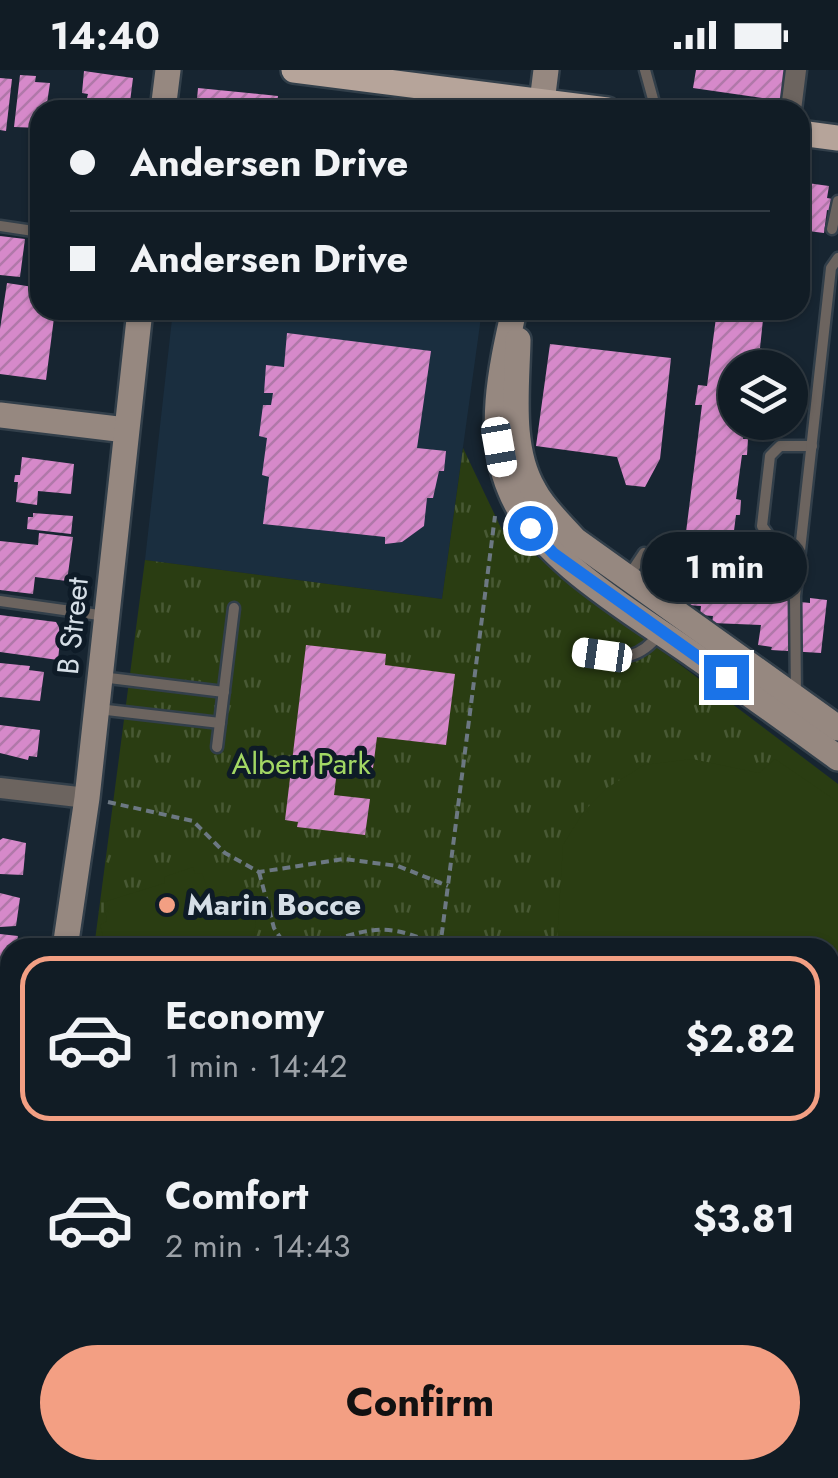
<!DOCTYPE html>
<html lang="en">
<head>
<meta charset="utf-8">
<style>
  body { margin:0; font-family:Jost,sans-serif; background:#1e2932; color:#f1f3f6; height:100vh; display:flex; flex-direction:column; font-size:38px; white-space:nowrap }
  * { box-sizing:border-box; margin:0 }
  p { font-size:32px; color:#9ca1a7 }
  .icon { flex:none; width:55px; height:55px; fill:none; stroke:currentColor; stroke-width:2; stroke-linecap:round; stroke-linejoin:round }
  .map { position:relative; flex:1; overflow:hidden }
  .sheet { position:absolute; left:0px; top:868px; width:840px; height:542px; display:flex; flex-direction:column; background:#111c25; border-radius:30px 30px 0 0; box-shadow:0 2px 8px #0004,0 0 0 2px #303a42 }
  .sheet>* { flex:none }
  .banner { position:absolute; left:30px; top:30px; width:780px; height:220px; border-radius:30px; box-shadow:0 2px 8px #0004,0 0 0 2px #303a42; display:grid; align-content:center; height:220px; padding:0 40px; background:#111c25 }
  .controls { position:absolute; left:718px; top:280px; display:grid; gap:20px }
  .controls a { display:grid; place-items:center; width:90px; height:90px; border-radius:50%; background:#111c25; box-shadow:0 2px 8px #0004,0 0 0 2px #303a42; font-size:50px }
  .end { position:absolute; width:45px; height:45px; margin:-22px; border:12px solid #1a73e8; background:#fff; box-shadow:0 0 0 5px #fff }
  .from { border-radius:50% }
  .bubble { position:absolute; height:70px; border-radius:35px; background:#111c25; box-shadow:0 2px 8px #0004,0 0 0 2px #303a42; font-size:32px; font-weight:700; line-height:70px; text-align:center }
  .car { position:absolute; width:30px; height:60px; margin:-30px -15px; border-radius:12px; box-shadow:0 0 8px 2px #0007; background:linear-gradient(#fff 24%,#345 0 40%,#fff 0 76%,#345 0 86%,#fff 0) }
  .banner b { display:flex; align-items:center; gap:35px; height:95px; font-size:38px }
  .banner b+b { border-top:2px solid #303a42 }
  .banner i { width:25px; height:25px; background:#f1f3f6 }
  ul { padding:18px 0 0; list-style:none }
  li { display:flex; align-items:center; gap:30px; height:165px; margin:0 20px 15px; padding:0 20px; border:5px solid transparent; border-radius:30px }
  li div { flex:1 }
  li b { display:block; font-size:38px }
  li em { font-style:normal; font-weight:700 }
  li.current { border-color:#f39f83 }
  li>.icon { width:90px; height:90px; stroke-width:1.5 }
  .button { display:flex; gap:20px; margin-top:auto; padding:20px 40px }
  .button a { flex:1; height:115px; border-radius:60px; background:#f39f83; color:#111; font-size:40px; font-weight:700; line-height:115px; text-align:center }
  .status { display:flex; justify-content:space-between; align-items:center; height:70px; padding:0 50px; background:#111c25; direction:ltr }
  .status svg { height:28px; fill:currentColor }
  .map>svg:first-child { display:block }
  .built { fill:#1a2e3f }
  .grass { fill:url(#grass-tufts) }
  .pitch { fill:#2a3d12 }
  .building { fill:url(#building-hatch) }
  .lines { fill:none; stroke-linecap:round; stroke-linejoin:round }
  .lane-casing { stroke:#323f4a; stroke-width:15 }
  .street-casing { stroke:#323f4a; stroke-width:25 }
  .secondary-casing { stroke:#323f4a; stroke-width:30 }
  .primary-casing { stroke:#323f4a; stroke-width:30 }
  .path { stroke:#6c7882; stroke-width:4; stroke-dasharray:8 5; stroke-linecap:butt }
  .lane { stroke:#6c645f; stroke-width:10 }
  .street { stroke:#6c645f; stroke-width:20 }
  .secondary { stroke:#968880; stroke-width:25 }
  .primary { stroke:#b6a49a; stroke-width:25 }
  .route { stroke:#1a73e8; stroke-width:12 }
  .poi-dot { fill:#f39f83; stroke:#0e1b27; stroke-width:4 }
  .labels { text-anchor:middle; stroke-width:10; stroke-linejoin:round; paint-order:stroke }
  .street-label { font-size:30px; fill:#d5dee6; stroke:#0e1b27 }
  .park-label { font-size:30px; fill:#a2d764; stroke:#0e1b27 }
  .poi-label { font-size:30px; font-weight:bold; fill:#d5dee6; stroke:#0e1b27; text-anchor:start }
</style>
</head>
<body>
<div class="status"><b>14:40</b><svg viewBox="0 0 49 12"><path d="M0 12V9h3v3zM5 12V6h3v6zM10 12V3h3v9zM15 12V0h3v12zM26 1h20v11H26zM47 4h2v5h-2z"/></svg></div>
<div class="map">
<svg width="838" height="1408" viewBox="0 0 838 1408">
  <defs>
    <pattern id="grass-tufts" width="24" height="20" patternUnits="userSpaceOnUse" patternTransform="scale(2.5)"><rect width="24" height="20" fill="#2a3d12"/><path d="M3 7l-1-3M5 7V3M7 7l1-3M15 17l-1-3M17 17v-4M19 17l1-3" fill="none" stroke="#485934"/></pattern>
    <pattern id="building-hatch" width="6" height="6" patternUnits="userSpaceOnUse" patternTransform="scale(2.5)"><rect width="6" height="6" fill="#d689ca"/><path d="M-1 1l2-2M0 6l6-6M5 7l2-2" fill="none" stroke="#b078a9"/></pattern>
  </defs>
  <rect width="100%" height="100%" fill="#172531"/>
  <!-- built -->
  <path class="built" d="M173 240H482L442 529 145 490Z"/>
  <!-- grass -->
  <path class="grass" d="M463 378 502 460 838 714V1152L830 1151V878H94L145 490 442 529Z"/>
  <!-- pitch -->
  <g class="pitch">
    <path d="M692 689 759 703 775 689 838 732V1088L830 1093V878H560L557 871 563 775 584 741 607 718 644 695Z"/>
    <path d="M193 797 195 804 202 803 210 827 226 821 231 837 257 839 253 877H99L95 869 103 866 100 855 107 851 104 832 165 813 164 807Z"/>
  </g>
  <!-- building -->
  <g class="building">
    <path d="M696 0H787L783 31 693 18Z"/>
    <path d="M84 1 133 8 129 40H84L88 24 82 23Z"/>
    <path d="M20 5 36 6 35 12 50 13 46 40H40V58L14 57Z"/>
    <path d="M0 8 12 9 6 61 0 60Z"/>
    <path d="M198 18 278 26 276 40H196Z"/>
    <path d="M800 112 829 116 827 128 833 129 832 141 827 140 824 163 800 160Z"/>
    <path d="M0 166 25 169 20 207 0 205Z"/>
    <path d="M7 213 40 218V240H55L46 310 0 304V259Z"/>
    <path d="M613 240H683L682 251Z"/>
    <path d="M717 240H764L760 278H764L762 295 735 298V352H745L743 369H748L747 385H742L736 429 741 430 740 445H736L730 492 683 486 702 335H695L698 315 707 316Z"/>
    <path d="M287 263 431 281 417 378 446 381 444 401H439L433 428H427L424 456 402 472 385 474V467L263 454 269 407 262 405 267 368 259 366 263 335H271L273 323H264L266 295 284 297Z"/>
    <path d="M550 274 671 288 660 389 645 417 626 415 617 387 536 376Z"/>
    <path d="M22 387 74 394 71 424 38 421 37 435 16 432 18 412H14L15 405H20Z"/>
    <path d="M33 443 73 446 71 464 27 459 28 447H33Z"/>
    <path d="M39 463 73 467 67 511 35 507 33 524 0 520V471L38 475Z"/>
    <path d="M675 493H680V497L765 508 763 528 810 533V528L827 530 821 583 771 580 772 577 758 575 761 555 712 553 713 546 700 545 701 536 686 535 687 526 671 524Z"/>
    <path d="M0 545 56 552 61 561 58 590 0 582Z"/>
    <path d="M306 575 386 584 385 595 455 604 446 675 377 667 373 698 338 693 334 725 370 729 365 765 297 757 298 752 285 750Z"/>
    <path d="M0 593 30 596 29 600 44 602 40 631 0 627Z"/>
    <path d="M0 655 40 660 37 687 29 686 28 690 0 683Z"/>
    <path d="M3 768 26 773 23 805 0 804V770Z"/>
    <path d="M0 823 20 828 16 856 0 857Z"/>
    <path d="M0 864 18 866 16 878H10V894L0 892Z"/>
    <path d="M193 1400H225L230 1408H192L188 1403Z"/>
    <path d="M462 1400 518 1406 517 1408H461Z"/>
    <path d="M601 1400H675L674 1408H600Z"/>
  </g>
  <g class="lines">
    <!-- lane casing -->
    <g class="lane-casing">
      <g id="lane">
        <path d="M645 0 656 40"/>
        <path d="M0 156 40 162"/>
        <path d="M832 159 838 131"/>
        <path d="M767 463 762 456 770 386 780 376H812"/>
        <path d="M628 507 644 483"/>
        <path d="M0 531 106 546"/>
        <path d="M581 582C617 587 636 595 661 562"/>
        <path d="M101 607 224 622"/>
        <path d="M796 627 795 526 831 198 838 188"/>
        <path d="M98 639 220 653"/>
        <path d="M217 677 234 538"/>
      </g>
    </g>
    <!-- street casing -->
    <g class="street-casing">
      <g id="street">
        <path d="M791 40 796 0"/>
        <path d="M0 718 87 728"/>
        <path d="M830 1180 838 1181"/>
        <path d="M0 1187 10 1197"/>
        <path d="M277 1408 278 1400"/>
        <path d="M563 1408 564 1400"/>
      </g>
    </g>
    <!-- secondary casing -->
    <g class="secondary-casing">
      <g id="secondary">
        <path d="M163 40 168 0"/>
        <path d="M541 40 546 0"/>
        <path d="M514 240C501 298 486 363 510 420 537 489 636 544 695 586 743 619 791 654 838 688"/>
        <path d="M518 270C517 318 509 378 534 420 544 439 561 454 575 470L838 658"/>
        <path d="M0 345 126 360"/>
        <path d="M65 878 87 728 140 240"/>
        <path d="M0 1272 10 1242"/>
        <path d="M128 1400 134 1408"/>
      </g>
    </g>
    <!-- primary casing -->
    <g class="primary-casing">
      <g id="primary">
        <path d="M294 0 607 40"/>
        <path d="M800 63 838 68"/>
      </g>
    </g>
    <!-- path -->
    <g class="path">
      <path d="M108 732 193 751 225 783 259 802 344 789 398 796 448 816"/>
      <path d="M259 802 274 858 287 878"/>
      <path d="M324 878 329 872C378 855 391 855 440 876"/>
      <path d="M440 878 495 446"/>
    </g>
    <!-- lane -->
    <use href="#lane" class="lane"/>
    <!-- street -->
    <use href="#street" class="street"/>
    <!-- secondary -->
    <use href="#secondary" class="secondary"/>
    <!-- primary -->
    <use href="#primary" class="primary"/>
  </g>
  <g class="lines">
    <!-- route -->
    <path class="route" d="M530 458 554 484 726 607"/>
  </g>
  <!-- markers -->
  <circle class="poi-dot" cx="167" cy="835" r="10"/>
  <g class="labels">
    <!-- street labels -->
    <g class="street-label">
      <text transform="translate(73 556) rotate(-84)" y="10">B Street</text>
    </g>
    <!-- park labels -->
    <g class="park-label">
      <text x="301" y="704">Albert Park</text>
    </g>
    <!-- poi labels -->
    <g class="poi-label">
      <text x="187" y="845">Marin Bocce</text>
    </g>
  </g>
</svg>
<div class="controls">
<a><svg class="icon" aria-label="layers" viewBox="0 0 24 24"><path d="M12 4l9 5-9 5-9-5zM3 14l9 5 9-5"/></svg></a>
</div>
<i class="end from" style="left:530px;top:458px"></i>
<i class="end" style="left:726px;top:607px"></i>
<div class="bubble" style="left:642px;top:462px;width:165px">1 min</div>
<i class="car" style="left:499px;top:377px;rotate:170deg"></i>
<i class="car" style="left:602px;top:585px;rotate:278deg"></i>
<div class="banner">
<b><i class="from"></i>Andersen Drive</b>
<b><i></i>Andersen Drive</b>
</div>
<section class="sheet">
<ul>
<li class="current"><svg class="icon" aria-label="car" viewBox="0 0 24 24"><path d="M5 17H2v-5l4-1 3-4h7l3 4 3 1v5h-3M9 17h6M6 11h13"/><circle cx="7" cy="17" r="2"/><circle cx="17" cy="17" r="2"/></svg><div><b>Economy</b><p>1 min · 14:42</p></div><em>$2.82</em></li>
<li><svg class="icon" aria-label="car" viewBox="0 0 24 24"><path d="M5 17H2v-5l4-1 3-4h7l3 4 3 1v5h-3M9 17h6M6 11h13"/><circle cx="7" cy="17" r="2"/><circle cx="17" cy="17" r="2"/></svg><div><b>Comfort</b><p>2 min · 14:43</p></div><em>$3.81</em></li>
</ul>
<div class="button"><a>Confirm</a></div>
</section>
</div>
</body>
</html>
